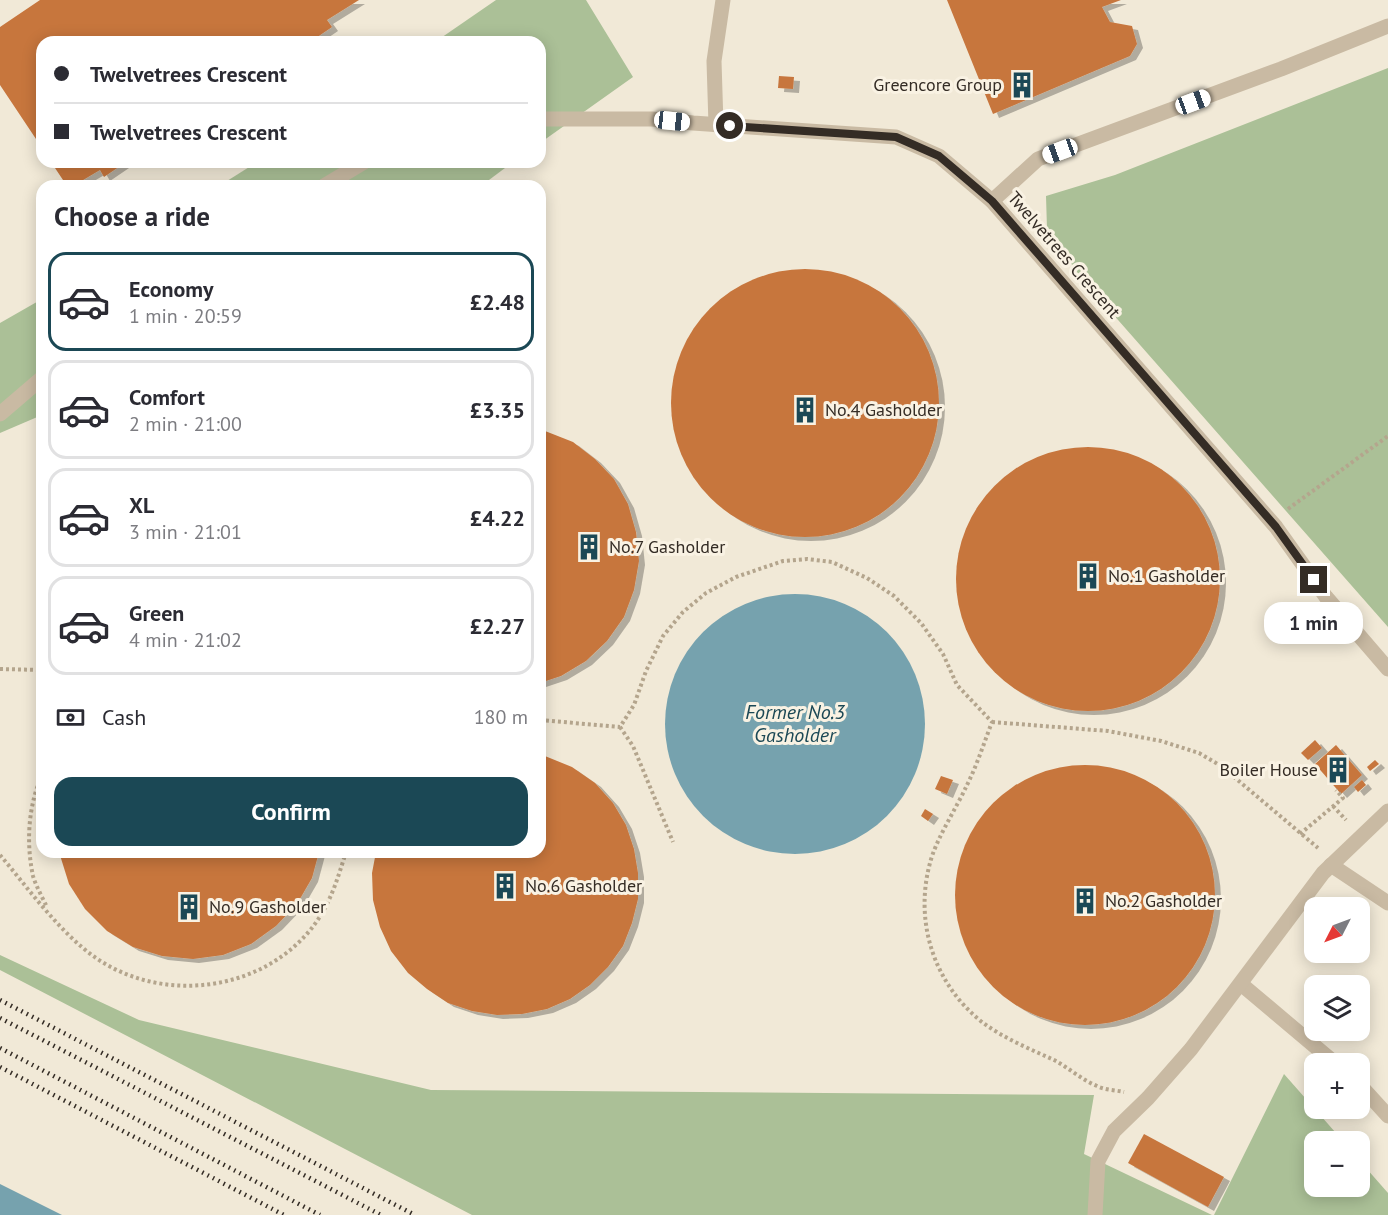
<!DOCTYPE html>
<html lang="en">
<head>
<meta charset="utf-8">
<style>
  body { margin:0; font-family:"PT Sans",sans-serif; background:#f7f7f7; color:#2b2b33; height:100vh; display:flex; flex-direction:column; font-size:22px; white-space:nowrap }
  * { box-sizing:border-box; margin:0 }
  p { font-size:20px; color:#7c7c81 }
  .icon { flex:none; width:33px; height:33px; fill:none; stroke:currentColor; stroke-width:2; stroke-linecap:round; stroke-linejoin:round }
  .map { position:relative; flex:1; overflow:hidden }
  .details { position:absolute; left:36px; top:180px; width:510px; height:678px; display:flex; flex-direction:column; background:#fff; border-radius:18px; box-shadow:0 3px 15px #0003 }
  .details>* { flex:none }
  .hud { position:absolute; left:36px; top:36px; width:510px; height:132px; border-radius:18px; box-shadow:0 3px 15px #0003; display:grid; align-content:center; height:132px; padding:0 18px; background:#fff }
  .needle { width:39px; rotate:228deg }
  .controls { position:absolute; left:1304px; top:897px; display:grid; gap:12px }
  .controls a { display:grid; place-items:center; width:66px; height:66px; border-radius:12px; background:#fff; box-shadow:0 3px 15px #0003; font-size:30px }
  .end { position:absolute; width:27px; height:27px; margin:-14px; border:8px solid #342c25; background:#fff; box-shadow:0 0 0 3px #fff }
  .from { border-radius:50% }
  .bubble { position:absolute; height:42px; border-radius:18px; background:#fff; box-shadow:0 3px 15px #0003; font-size:20px; font-weight:700; line-height:42px; text-align:center }
  .car { position:absolute; width:18px; height:36px; margin:-18px -9px; border-radius:8px; box-shadow:0 0 4px 2px #0007; background:linear-gradient(#fff 24%,#345 0 40%,#fff 0 76%,#345 0 86%,#fff 0) }
  .hud b { display:flex; align-items:center; gap:21px; height:57px; font-size:22px }
  .hud b+b { border-top:2px solid #e1e1e2 }
  .hud i { width:15px; height:15px; background:#2b2b33 }
  ul { padding:0; list-style:none }
  li { display:flex; align-items:center; gap:18px; height:99px; margin:0 12px 9px; padding:0 6px; border:3px solid #e1e1e2; border-radius:18px }
  li div { flex:1 }
  li b { display:block; font-size:22px }
  li em { font-style:normal; font-weight:700 }
  li.on { border-color:#1b4855 }
  li>.icon { width:54px; height:54px; stroke-width:1.5 }
  h2 { padding:0 18px; font-size:27px; line-height:72px }
  .pay { display:flex; align-items:center; gap:15px; height:66px; padding:0 18px; font-size:22px }
  .pay p { margin-inline-start:auto }
  .button { display:flex; gap:12px; margin-top:auto; padding:12px 18px }
  .button a { flex:1; height:69px; border-radius:18px; background:#1b4855; color:#fff; font-size:24px; font-weight:700; line-height:69px; text-align:center }
  .map>svg:first-child { display:block }
  .green { fill:#abc097 }
  .water { fill:#76a2ae }
  .building { fill:#c7763e; filter:url(#shadow) }
  .lines { fill:none; stroke-linecap:round; stroke-linejoin:round }
  .path { stroke:#b4a58d; stroke-width:4; stroke-dasharray:3 3; stroke-linecap:butt }
  .service { stroke:#c9baa3; stroke-width:15 }
  .minor { stroke:#c9baa3; stroke-width:15 }
  .rail { stroke:#342c25; stroke-width:4.5; stroke-dasharray:1.5 4.5; stroke-linecap:butt }
  .route { stroke:#342c25; stroke-width:8 }
  .labels { text-anchor:middle; stroke-width:6; stroke-linejoin:round; paint-order:stroke }
  .poi-label { font-size:18px; fill:#342c25; stroke:#f9f2e3; text-anchor:start }
  .street-label { font-size:18px; fill:#342c25; stroke:#f9f2e3 }
  .water-label { font-size:20px; font-style:italic; fill:#1b4855; stroke:#f9f2e3 }
</style>
</head>
<body>
<div class="map">
<svg width="1388" height="1215" viewBox="0 0 1388 1215">
  <defs>
    <filter id="shadow"><feDropShadow dx="6" dy="4" stdDeviation="0" flood-color="#0004"/></filter>
  </defs>
  <rect width="100%" height="100%" fill="#f1e9d7"/>
  <!-- green -->
  <g class="green">
    <path d="M496 0H586L633 77 540 143V42H435Z"/>
    <path d="M1388 68V627L1082 279 1047 229 1046 196 1115 175Z"/>
    <path d="M257 162H513L481 186H219Z"/>
    <path d="M42 299V415L0 433V323Z"/>
    <path d="M0 955 139 1020 431 1090 1094 1095 1084 1154 1212 1215H472L0 970Z"/>
    <path d="M1284 1074 1343 1141 1314 1142V1186H1359V1160L1388 1193V1215H1214Z"/>
  </g>
  <!-- water -->
  <g class="water">
    <circle cx="795" cy="724" r="130"/>
    <path d="M0 1184 62 1215H0Z"/>
  </g>
  <!-- building -->
  <g class="building">
    <path d="M40 0H359L327 20 332 27 310 42H42V148L0 85V27Z"/>
    <path d="M947 0H1121L1102 7 1110 22 1132 26 1137 44 1130 56 993 114Z"/>
    <path d="M779 76 794 77 793 89 778 88Z"/>
    <path d="M51 162H126L104 177 100 170 73 186H67Z"/>
    <circle cx="805" cy="403" r="134"/>
    <path d="M540 429 573 442 595 459 614 479 628 504 636 532 639 561 634 590 624 617 607 641 586 661 561 676 540 683Z"/>
    <circle cx="1088" cy="579" r="132"/>
    <path d="M1315 740 1322 748 1308 760 1301 753Z"/>
    <path d="M1336 745 1362 775 1341 794 1315 764Z"/>
    <path d="M540 754 572 767 595 783 613 803 626 825 634 849 638 873V899L632 923 623 946 608 967 590 985 570 999 547 1009 522 1014 497 1015 472 1011 448 1003 427 989 408 973 391 951 380 927 373 900 372 873 376 852H540Z"/>
    <path d="M1375 760 1379 764 1370 771 1367 767Z"/>
    <circle cx="1085" cy="895" r="130"/>
    <path d="M941 776 953 780 947 794 935 789Z"/>
    <path d="M1362 780 1366 785 1358 792 1354 787Z"/>
    <path d="M925 809 933 814 928 821 921 816Z"/>
    <path d="M59 852H319L312 878 297 904 276 926 251 944 223 955 193 959 162 956 133 947 107 931 85 909 69 884Z"/>
    <path d="M1144 1134 1224 1177 1208 1207 1128 1163Z"/>
  </g>
  <g class="lines">
    <!-- path -->
    <g class="path">
      <path d="M1288 509 1388 436"/>
      <path d="M0 669 42 670"/>
      <path d="M540 720 620 727 634 705 646 671 663 636 683 612 706 593 736 577 783 561 807 559 832 562 867 578 894 596 921 623 943 654 957 685 992 722C984 743 977 765 967 785 956 809 936 839 930 863 914 922 934 984 982 1022 1003 1038 1030 1049 1054 1060 1069 1068 1082 1080 1097 1086 1105 1090 1115 1090 1124 1092"/>
      <path d="M992 722 1108 731 1161 741 1199 753 1221 766 1318 848"/>
      <path d="M620 727 633 746 673 842"/>
      <path d="M42 775C28 806 26 843 33 876 36 886 42 897 47 907"/>
      <path d="M1333 806 1346 820"/>
      <path d="M1300 834 1343 798 1336 790"/>
      <path d="M0 855C28 888 60 933 96 958 167 1007 274 990 321 915 333 895 339 874 346 852"/>
    </g>
    <!-- service -->
    <g class="service">
      <path d="M716 125 714 61 723 0"/>
      <path d="M1331 865 1388 903"/>
      <path d="M1241 984 1336 1064"/>
      <path d="M1359 1084 1388 1116"/>
      <path d="M1095 1215 1098 1161 1114 1131 1148 1098 1191 1049 1323 873 1388 811"/>
    </g>
    <!-- minor -->
    <g class="minor">
      <path d="M540 119H652L693 123 896 137 939 156 992 201 1276 527 1326 597 1388 669"/>
      <path d="M324 186 364 162"/>
      <path d="M992 201 1038 159 1281 69 1388 26"/>
      <path d="M0 414 42 378"/>
    </g>
    <!-- rail -->
    <g class="rail">
      <path d="M0 1000 415 1215"/>
      <path d="M0 1018 381 1215"/>
      <path d="M0 1048 320 1215"/>
      <path d="M0 1067 284 1215"/>
    </g>
  </g>
  <g class="lines">
    <!-- route -->
    <path class="route" d="M730 126 896 137 939 156 992 201 1276 527 1314 580"/>
  </g>
  <!-- icons -->
  <defs>
    <g id="building-bare" transform="scale(2.07)"><path d="M-4-6H4V6H1V3H-1V6H-4ZM-2.5-4.3h1.7v1.8h-1.7ZM.8-4.3h1.7v1.8H.8ZM-2.5-1h1.7V.8h-1.7ZM.8-1h1.7V.8H.8Z" fill="#1b4855" stroke="#f9f2e3" stroke-width="2.5" paint-order="stroke"/></g>
  </defs>
  <g fill-rule="evenodd">
    <use href="#building-bare" x="1022" y="85"/>
    <use href="#building-bare" x="805" y="410"/>
    <use href="#building-bare" x="589" y="547"/>
    <use href="#building-bare" x="1088" y="576"/>
    <use href="#building-bare" x="1338" y="770"/>
    <use href="#building-bare" x="505" y="886"/>
    <use href="#building-bare" x="1085" y="901"/>
    <use href="#building-bare" x="189" y="907"/>
  </g>
  <g class="labels">
    <!-- poi labels -->
    <g class="poi-label">
      <text x="1002" y="91" text-anchor="end">Greencore Group</text>
      <text x="825" y="416">No.4 Gasholder</text>
      <text x="609" y="553">No.7 Gasholder</text>
      <text x="1108" y="582">No.1 Gasholder</text>
      <text x="1318" y="776" text-anchor="end">Boiler House</text>
      <text x="525" y="892">No.6 Gasholder</text>
      <text x="1105" y="907">No.2 Gasholder</text>
      <text x="209" y="913">No.9 Gasholder</text>
    </g>
    <!-- street labels -->
    <g class="street-label">
      <text transform="translate(1064 255) rotate(49)" y="6">Twelvetrees Crescent</text>
    </g>
    <!-- water labels -->
    <g class="water-label">
      <text x="795" y="719">Former No.3<tspan x="795" dy="23">Gasholder</tspan></text>
    </g>
  </g>
</svg>
<div class="controls">
<a><svg class="needle" viewBox="-14 -14 28 28"><path d="M0-13l5 13h-10z" fill="#e53935"/><path d="M0 13l5-13h-10z" fill="#7c7c81"/></svg></a>
<a><svg class="icon" aria-label="layers" viewBox="0 0 24 24"><path d="M12 4l9 5-9 5-9-5zM3 14l9 5 9-5"/></svg></a>
<a>+</a>
<a>−</a>
</div>
<i class="end from" style="left:730px;top:126px"></i>
<i class="end" style="left:1314px;top:580px"></i>
<div class="bubble" style="left:1264px;top:602px;width:99px">1 min</div>
<i class="car" style="left:1193px;top:102px;rotate:70deg"></i>
<i class="car" style="left:672px;top:121px;rotate:96deg"></i>
<i class="car" style="left:1060px;top:151px;rotate:250deg"></i>
<div class="hud">
<b><i class="from"></i>Twelvetrees Crescent</b>
<b><i></i>Twelvetrees Crescent</b>
</div>
<section class="details">
<h2>Choose a ride</h2>
<ul>
<li class="on"><svg class="icon" aria-label="car" viewBox="0 0 24 24"><path d="M5 17H2v-5l4-1 3-4h7l3 4 3 1v5h-3M9 17h6M6 11h13"/><circle cx="7" cy="17" r="2"/><circle cx="17" cy="17" r="2"/></svg><div><b>Economy</b><p>1 min · 20:59</p></div><em>£2.48</em></li>
<li><svg class="icon" aria-label="car" viewBox="0 0 24 24"><path d="M5 17H2v-5l4-1 3-4h7l3 4 3 1v5h-3M9 17h6M6 11h13"/><circle cx="7" cy="17" r="2"/><circle cx="17" cy="17" r="2"/></svg><div><b>Comfort</b><p>2 min · 21:00</p></div><em>£3.35</em></li>
<li><svg class="icon" aria-label="car" viewBox="0 0 24 24"><path d="M5 17H2v-5l4-1 3-4h7l3 4 3 1v5h-3M9 17h6M6 11h13"/><circle cx="7" cy="17" r="2"/><circle cx="17" cy="17" r="2"/></svg><div><b>XL</b><p>3 min · 21:01</p></div><em>£4.22</em></li>
<li><svg class="icon" aria-label="car" viewBox="0 0 24 24"><path d="M5 17H2v-5l4-1 3-4h7l3 4 3 1v5h-3M9 17h6M6 11h13"/><circle cx="7" cy="17" r="2"/><circle cx="17" cy="17" r="2"/></svg><div><b>Green</b><p>4 min · 21:02</p></div><em>£2.27</em></li>
</ul>
<div class="pay"><svg class="icon" aria-label="cash" viewBox="0 0 24 24"><path d="M3 7h18v10H3z"/><circle cx="12" cy="12" r="2"/></svg>Cash<p>180 m</p></div>
<div class="button"><a>Confirm</a></div>
</section>
</div>
</body>
</html>
